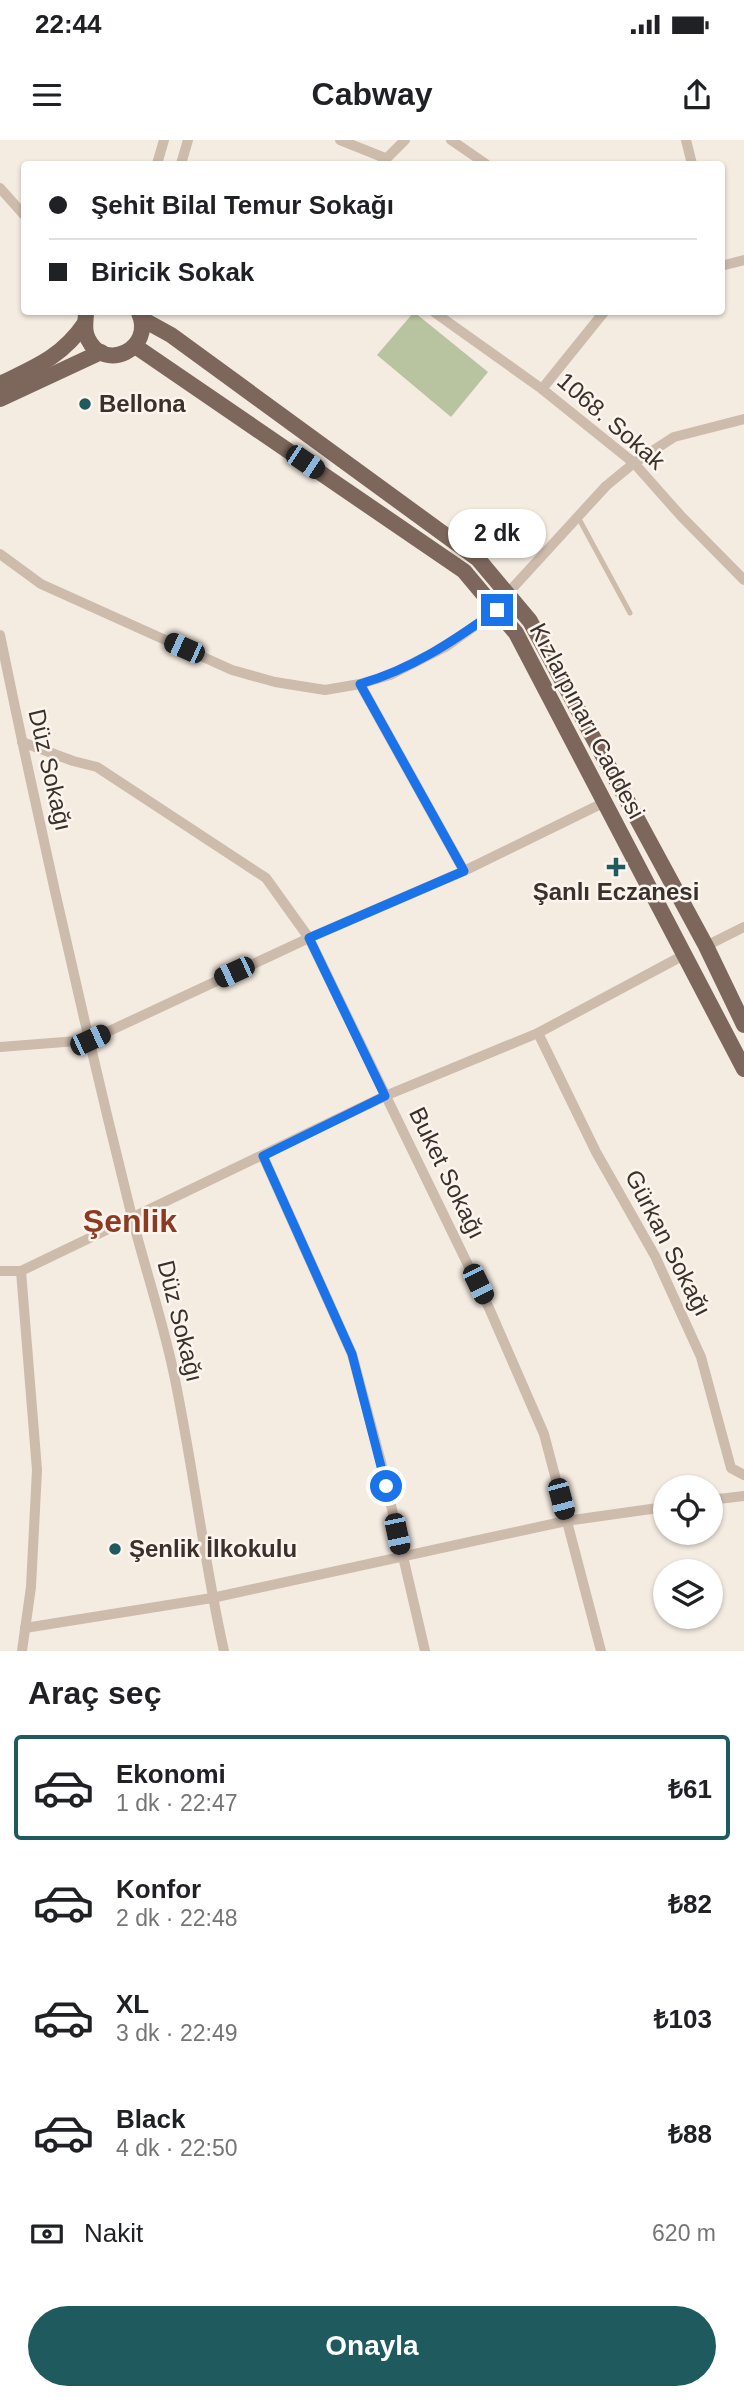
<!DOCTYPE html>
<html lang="tr">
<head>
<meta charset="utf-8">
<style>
  body { margin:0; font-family:Arial,sans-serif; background:#f2f2f2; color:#202124; height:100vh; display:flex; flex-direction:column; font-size:26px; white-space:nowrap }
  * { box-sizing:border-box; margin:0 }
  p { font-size:23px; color:#757577 }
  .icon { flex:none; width:38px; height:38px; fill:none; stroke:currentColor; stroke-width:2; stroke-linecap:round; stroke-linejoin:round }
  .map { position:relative; height:1511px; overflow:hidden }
  .panel { display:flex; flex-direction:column; background:#fff; flex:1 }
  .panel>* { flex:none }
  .banner { position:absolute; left:21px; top:21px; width:704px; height:154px; border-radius:7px; box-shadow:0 2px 5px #0004; display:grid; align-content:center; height:154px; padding:0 28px; background:#fff }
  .buttons { position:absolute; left:653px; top:1335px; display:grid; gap:14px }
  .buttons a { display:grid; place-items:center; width:70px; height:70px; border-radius:50%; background:#fff; box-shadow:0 2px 5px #0004; font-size:35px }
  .end { position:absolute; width:32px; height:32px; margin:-16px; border:9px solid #1a73e8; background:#fff; box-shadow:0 0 0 4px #fff }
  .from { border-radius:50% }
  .bubble { position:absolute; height:49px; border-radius:24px; background:#fff; box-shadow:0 2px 5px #0004; font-size:23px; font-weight:600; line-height:49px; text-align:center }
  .car { position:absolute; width:21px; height:42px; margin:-21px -10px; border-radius:9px; box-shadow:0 0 5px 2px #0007; background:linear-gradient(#222 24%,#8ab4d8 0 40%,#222 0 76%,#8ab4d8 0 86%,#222 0) }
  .banner b { display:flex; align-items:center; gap:24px; height:66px; font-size:26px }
  .banner b+b { border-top:2px solid #e0e0e0 }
  .banner i { width:18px; height:18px; background:#202124 }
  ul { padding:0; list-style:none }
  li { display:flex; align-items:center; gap:21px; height:105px; margin:0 14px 10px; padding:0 14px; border:4px solid transparent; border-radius:7px }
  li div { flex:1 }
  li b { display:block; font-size:26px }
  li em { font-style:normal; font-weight:600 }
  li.current { border-color:#1f5a5e }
  li>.icon { width:63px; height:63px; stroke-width:1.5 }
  h2 { padding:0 28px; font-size:32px; line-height:84px }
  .pay { display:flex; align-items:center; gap:18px; height:77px; padding:0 28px; font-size:26px }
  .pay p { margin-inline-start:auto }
  .primary-button { display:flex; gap:14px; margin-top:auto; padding:14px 28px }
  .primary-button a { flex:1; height:80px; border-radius:42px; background:#1f5a5e; color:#fff; font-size:28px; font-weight:600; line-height:80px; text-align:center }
  .status { display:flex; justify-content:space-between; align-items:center; height:49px; padding:0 35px; background:#fff; direction:ltr }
  .status svg { height:19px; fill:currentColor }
  header { display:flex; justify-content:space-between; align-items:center; height:91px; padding:0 28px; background:#fff; font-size:32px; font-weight:600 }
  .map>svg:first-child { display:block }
  .green { fill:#b8c4a0 }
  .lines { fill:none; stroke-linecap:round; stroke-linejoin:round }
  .lane { stroke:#cdbbac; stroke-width:5 }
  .street { stroke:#cdbbac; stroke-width:10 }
  .primary { stroke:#7d675c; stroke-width:16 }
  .route { stroke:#1a73e8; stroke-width:9 }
  .poi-dot { fill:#1f5a5e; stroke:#fbf5ee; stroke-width:2.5 }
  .labels { text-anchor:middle; stroke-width:5; stroke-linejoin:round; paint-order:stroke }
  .poi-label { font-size:24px; font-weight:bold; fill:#3b302b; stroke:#fbf5ee; text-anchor:start }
  .street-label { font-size:24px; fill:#3b302b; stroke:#fbf5ee }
  .district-label { font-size:32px; font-weight:bold; fill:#8c3b22; stroke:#fbf5ee }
</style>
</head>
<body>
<div class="status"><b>22:44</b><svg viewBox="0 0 49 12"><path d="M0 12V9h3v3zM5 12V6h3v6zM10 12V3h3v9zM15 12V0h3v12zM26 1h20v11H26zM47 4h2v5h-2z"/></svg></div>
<header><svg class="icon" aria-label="menu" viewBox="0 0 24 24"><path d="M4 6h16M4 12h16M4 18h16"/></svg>Cabway<svg class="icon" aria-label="share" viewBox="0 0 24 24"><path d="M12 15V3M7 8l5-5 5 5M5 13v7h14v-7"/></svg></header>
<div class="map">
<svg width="744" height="1511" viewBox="0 0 744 1511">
  <rect width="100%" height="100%" fill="#f4ebe1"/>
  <!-- green -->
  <path class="green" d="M414 172 488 232 451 277 377 215Z"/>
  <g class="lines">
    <!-- lane -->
    <path class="lane" d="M578 377 630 473"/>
    <!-- street -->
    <g class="street">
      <path d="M340 0 385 18"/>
      <path d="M451 0 486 24"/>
      <path d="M686 0 692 24"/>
      <path d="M382 23 405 0"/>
      <path d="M157 24 164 0"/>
      <path d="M181 24 188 0"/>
      <path d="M0 48 24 75"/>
      <path d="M721 126 744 120"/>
      <path d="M434 172 542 249 634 323 681 376 744 440"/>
      <path d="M542 249 604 172"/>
      <path d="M0 414 41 444 232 530 275 542 325 550 360 544 390 535 447 506 497 470"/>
      <path d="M507 454 606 346 634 323 674 297 744 279"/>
      <path d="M0 495C40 690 84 884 132 1077 145 1128 162 1179 173 1230 193 1323 203 1418 224 1511"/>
      <path d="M360 544 464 731"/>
      <path d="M22 602 73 621 97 627 266 738 309 798 489 1168 544 1294 601 1511"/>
      <path d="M706 806 744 787"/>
      <path d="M538 893 596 1012 655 1116 701 1217 731 1328 744 1335"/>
      <path d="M0 907 90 900 309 798 464 731 605 662"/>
      <path d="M263 1016 352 1214 381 1322 425 1511"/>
      <path d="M0 1131H21L385 956 538 893 684 815"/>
      <path d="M21 1131 37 1330 31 1447 22 1511"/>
      <path d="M710 1360 744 1356"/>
      <path d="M25 1488 212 1458 566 1381 665 1367"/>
    </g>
    <!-- primary -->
    <g class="primary">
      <path d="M86 172C86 181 83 190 88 199 104 233 155 209 139 173"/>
      <path d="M142 179 171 195 478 419 530 481 706 806 744 885"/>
      <path d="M135 206 464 431 516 493 744 929"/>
      <path d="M0 244C35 227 62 217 85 183"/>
      <path d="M0 259 101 212"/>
    </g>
  </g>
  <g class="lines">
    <!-- route -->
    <path class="route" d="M386 1346 352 1214 263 1016 385 956 309 798 464 731 360 544C412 529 452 502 497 470"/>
  </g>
  <!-- markers -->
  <g class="poi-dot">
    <circle cx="85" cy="264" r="7"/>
    <path d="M612.5 716.5h7v7h7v7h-7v7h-7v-7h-7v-7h7z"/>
    <circle cx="115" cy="1409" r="7"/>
  </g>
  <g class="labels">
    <!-- poi labels -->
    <g class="poi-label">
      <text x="99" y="272">Bellona</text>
      <text x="616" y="760" text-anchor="middle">Şanlı Eczanesi</text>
      <text x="129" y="1417">Şenlik İlkokulu</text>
    </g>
    <!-- street labels -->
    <g class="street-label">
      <text transform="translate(611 281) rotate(41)" y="8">1068. Sokak</text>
      <text transform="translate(587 581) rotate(62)" y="8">Kızlarpınarı Caddesi</text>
      <text transform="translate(50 630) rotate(77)" y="8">Düz Sokağı</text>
      <text transform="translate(447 1033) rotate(64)" y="8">Buket Sokağı</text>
      <text transform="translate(668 1103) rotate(63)" y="8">Gürkan Sokağı</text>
      <text transform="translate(180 1181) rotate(76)" y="8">Düz Sokağı</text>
    </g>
    <!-- district labels -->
    <g class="district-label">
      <text x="130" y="1092">Şenlik</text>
    </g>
  </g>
</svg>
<div class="buttons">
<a><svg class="icon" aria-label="locate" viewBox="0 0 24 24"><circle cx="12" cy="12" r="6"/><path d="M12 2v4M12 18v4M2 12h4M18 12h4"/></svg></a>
<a><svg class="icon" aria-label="layers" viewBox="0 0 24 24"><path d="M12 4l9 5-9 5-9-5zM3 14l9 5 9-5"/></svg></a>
</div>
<i class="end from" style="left:386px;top:1346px"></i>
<i class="end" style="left:497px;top:470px"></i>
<div class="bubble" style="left:448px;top:369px;width:98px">2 dk</div>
<i class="car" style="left:305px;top:322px;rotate:124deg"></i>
<i class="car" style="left:184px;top:508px;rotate:294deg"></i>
<i class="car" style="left:234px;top:832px;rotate:245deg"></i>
<i class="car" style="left:90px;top:900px;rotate:65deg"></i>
<i class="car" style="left:478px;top:1144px;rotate:154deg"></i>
<i class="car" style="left:561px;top:1359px;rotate:165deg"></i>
<i class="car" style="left:397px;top:1394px;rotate:168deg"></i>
<div class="banner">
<b><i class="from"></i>Şehit Bilal Temur Sokağı</b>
<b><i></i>Biricik Sokak</b>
</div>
</div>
<section class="panel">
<h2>Araç seç</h2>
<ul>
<li class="current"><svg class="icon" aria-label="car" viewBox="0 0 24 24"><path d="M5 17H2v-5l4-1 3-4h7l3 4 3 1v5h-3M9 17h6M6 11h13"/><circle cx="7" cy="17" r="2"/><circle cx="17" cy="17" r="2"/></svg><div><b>Ekonomi</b><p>1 dk · 22:47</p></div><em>₺61</em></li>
<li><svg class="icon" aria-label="car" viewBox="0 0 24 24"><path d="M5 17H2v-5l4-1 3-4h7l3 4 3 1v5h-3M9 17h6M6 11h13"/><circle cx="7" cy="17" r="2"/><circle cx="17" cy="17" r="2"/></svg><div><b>Konfor</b><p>2 dk · 22:48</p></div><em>₺82</em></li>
<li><svg class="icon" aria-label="car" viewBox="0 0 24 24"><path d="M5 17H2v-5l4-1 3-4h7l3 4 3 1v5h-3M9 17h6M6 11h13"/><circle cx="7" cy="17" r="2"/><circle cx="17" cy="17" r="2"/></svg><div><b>XL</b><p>3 dk · 22:49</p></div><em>₺103</em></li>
<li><svg class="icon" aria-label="car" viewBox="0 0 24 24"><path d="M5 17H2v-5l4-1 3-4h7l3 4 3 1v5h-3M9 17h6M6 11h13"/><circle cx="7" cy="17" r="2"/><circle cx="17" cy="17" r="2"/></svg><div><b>Black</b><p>4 dk · 22:50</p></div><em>₺88</em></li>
</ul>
<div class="pay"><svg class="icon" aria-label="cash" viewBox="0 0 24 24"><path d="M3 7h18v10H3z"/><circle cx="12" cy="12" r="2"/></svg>Nakit<p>620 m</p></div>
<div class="primary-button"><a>Onayla</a></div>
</section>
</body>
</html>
